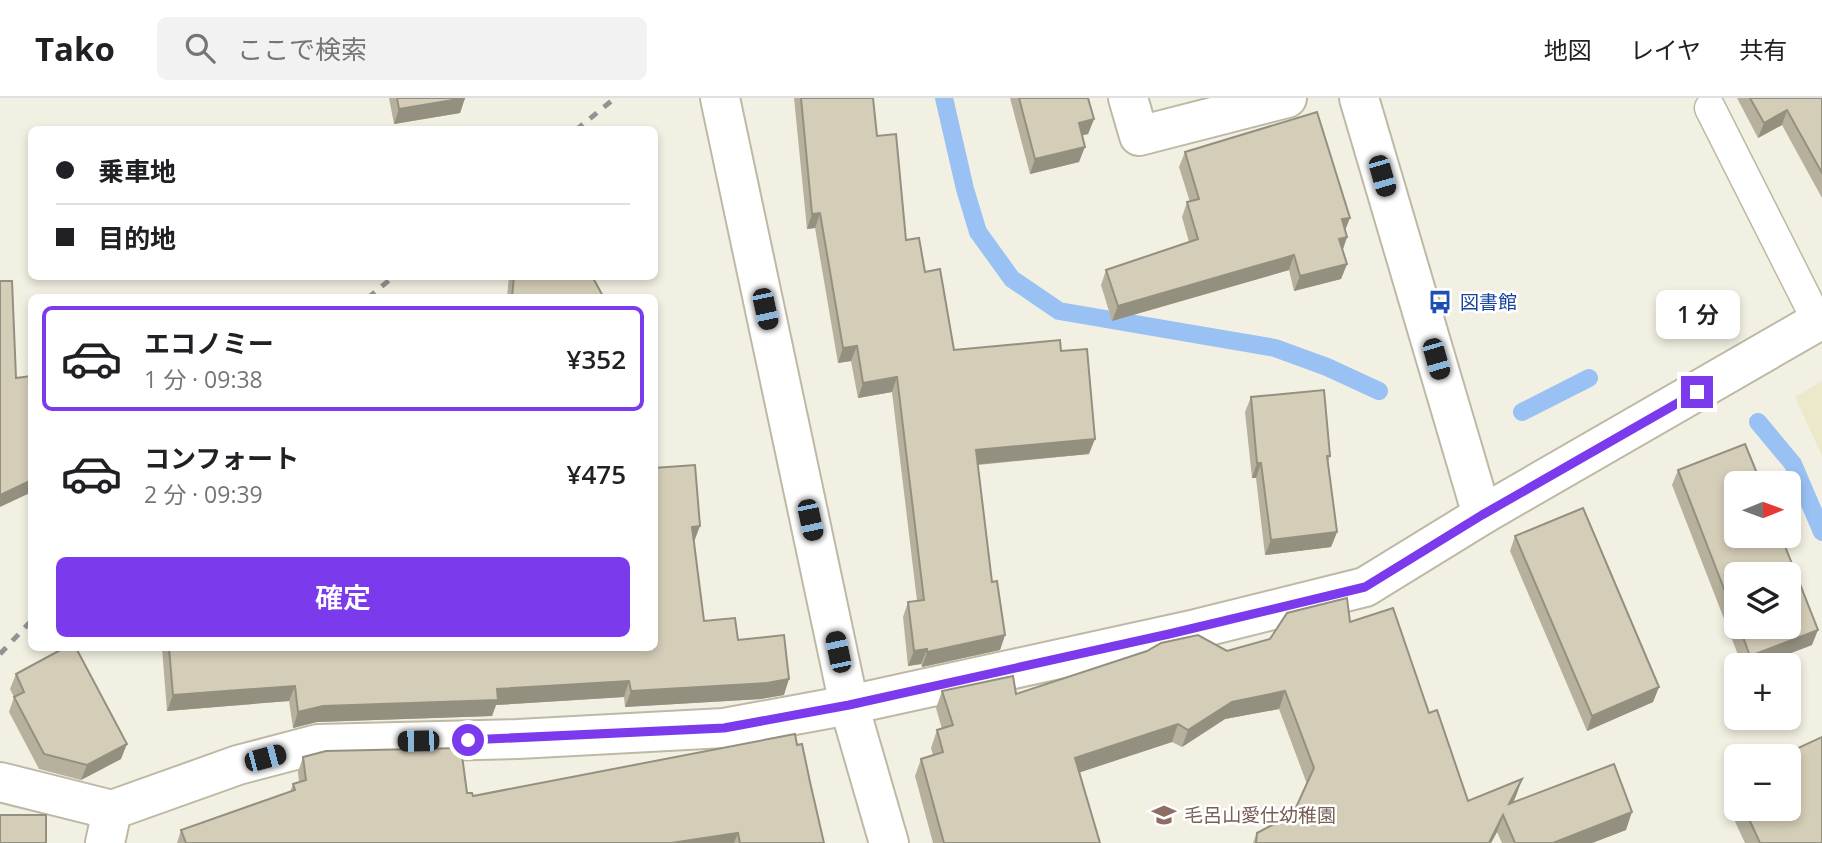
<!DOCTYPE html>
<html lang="ja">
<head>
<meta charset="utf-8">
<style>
  body { margin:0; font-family:"Open Sans","Noto Sans JP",sans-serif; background:#f2f2f2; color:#202124; height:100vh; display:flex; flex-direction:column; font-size:26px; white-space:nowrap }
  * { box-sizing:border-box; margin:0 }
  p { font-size:23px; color:#757577 }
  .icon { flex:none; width:38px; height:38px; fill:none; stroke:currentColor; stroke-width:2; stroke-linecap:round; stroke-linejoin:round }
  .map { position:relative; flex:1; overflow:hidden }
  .drawer { position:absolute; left:28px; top:196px; width:630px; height:357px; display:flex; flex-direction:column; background:#fff; border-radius:10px; box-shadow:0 4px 10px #0003 }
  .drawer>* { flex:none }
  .top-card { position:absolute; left:28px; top:28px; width:630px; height:154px; border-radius:10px; box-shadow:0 4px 10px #0003; display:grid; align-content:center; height:154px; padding:0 28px; background:#fff }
  .needle { width:46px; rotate:89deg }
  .fabs { position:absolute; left:1724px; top:373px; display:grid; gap:14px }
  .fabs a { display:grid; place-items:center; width:77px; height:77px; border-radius:10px; background:#fff; box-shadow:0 4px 10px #0003; font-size:35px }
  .end { position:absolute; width:32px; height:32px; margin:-16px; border:9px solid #7c3aed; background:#fff; box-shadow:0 0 0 4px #fff }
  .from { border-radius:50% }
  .bubble { position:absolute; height:49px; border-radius:10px; background:#fff; box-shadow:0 4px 10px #0003; font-size:23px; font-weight:600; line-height:49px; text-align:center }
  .car { position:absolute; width:21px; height:42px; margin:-21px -10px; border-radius:9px; box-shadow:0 0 5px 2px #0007; background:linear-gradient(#222 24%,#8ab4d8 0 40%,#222 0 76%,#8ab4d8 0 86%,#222 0) }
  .top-card b { display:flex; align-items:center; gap:24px; height:66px; font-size:26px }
  .top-card b+b { border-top:2px solid #e0e0e0 }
  .top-card i { width:18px; height:18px; background:#202124 }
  ul { padding:12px 0 0; list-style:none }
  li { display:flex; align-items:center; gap:21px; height:105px; margin:0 14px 10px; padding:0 14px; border:4px solid transparent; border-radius:10px }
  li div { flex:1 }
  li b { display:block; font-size:26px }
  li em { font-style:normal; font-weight:600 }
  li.current { border-color:#7c3aed }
  li>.icon { width:63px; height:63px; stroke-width:1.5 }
  .button { display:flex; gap:14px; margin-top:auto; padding:14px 28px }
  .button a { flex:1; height:80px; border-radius:10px; background:#7c3aed; color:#fff; font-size:28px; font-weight:600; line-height:80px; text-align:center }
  header { display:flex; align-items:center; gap:42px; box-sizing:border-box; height:98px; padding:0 35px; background:#fff; border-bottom:2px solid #e0e0e0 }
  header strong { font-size:33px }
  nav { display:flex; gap:38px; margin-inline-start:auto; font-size:24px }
  .search { width:490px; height:63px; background:#f2f2f2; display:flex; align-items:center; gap:18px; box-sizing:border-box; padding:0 24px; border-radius:10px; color:#757577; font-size:26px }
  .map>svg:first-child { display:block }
  .education { fill:#ece8ca }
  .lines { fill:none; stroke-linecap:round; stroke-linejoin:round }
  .stream { stroke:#99c1f4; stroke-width:18 }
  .service-casing { stroke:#beb9a4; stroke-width:33 }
  .minor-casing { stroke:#beb9a4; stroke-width:42 }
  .service { stroke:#fff; stroke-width:30 }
  .minor { stroke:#fff; stroke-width:38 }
  .rail { stroke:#939393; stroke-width:5; stroke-dasharray:9 9; stroke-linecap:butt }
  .wall { fill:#b6b09d; fill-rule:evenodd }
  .shaded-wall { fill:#949080 }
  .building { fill:#d4cdb7; stroke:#949080; stroke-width:2 }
  .route { stroke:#7c3aed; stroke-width:9 }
  .labels { text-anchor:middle; stroke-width:5; stroke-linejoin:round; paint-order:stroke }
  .transit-label { font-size:19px; fill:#164399; stroke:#fff; text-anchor:start }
  .education-label { font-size:19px; fill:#785e54; stroke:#fff; text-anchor:start }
</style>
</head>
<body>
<header>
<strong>Tako</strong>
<div class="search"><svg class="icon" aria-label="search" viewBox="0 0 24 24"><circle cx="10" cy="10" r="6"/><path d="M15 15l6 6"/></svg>ここで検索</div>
<nav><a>地図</a><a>レイヤ</a><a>共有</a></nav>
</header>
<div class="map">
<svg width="1822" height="745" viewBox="0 0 1822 745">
  <rect width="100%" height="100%" fill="#f2f0e2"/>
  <!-- education -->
  <path class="education" d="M1822 283V358L1795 299Z"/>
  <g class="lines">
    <!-- stream -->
    <g class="stream">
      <path d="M944 0 965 91 978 134 1012 181 1059 213 1275 250 1327 269 1379 293"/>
      <path d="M1522 314 1589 280"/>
      <path d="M1758 324 1793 366 1822 434"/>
    </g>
    <!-- service casing -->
    <g class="service-casing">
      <path id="service" d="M1710 10 1818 224"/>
    </g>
    <!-- minor casing -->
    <g class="minor-casing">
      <g id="minor">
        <path d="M720 0 849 607 889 745"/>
        <path d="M1128 0 1139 38 1287 0"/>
        <path d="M1359 0 1482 417"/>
        <path d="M0 684 112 712"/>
        <path d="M105 745 112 712 238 667 318 646 518 641 724 630 849 607 1196 531 1365 489 1482 417 1822 221"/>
      </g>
    </g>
    <!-- service -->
    <use href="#service" class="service"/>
    <!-- minor -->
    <use href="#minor" class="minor"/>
    <!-- rail -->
    <g class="rail">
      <path d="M576 32 615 0"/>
      <path d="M368 200 394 178"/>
      <path d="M0 556 32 522"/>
    </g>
  </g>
  <!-- wall -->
  <g class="wall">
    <path d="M389 0H465L460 15 394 26Z"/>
    <path d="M794 0H873L877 38 906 142 925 174 954 252 1061 253 1089 356 978 367 992 484 1005 537 1000 552 922 569 921 566 908 568 903 519 908 504 917 503 892 294 858 300 851 263 838 265 815 130 807 131Z"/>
    <path d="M1010 0H1088L1094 21 1088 36 1082 37 1079 64 1030 76Z"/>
    <path d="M1737 0H1822V100L1782 27 1758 40Z"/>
    <path d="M1185 54 1345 132 1347 139 1343 151 1347 166 1341 181 1294 193 1289 172 1112 223 1101 187 1106 172 1189 144 1182 119 1187 104H1190L1179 69Z"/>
    <path d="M509 178H592L604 200H507Z"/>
    <path d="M1251 299 1330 358 1328 364 1337 434 1331 449 1265 457 1256 380H1252L1245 314Z"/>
    <path d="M654 370 694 444 704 523 738 542 784 597 761 601 625 609 624 599 496 607 492 618 317 624 293 630 289 603 167 613 162 550H654Z"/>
    <path d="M1678 372 1812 547 1760 567H1742L1672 387ZM1736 476 1788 528H1736Z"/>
    <path d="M1515 438 1659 589 1653 604 1587 633 1510 453Z"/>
    <path d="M1350 524 1429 615 1468 703 1522 681 1513 705 1626 732 1592 745H1502L1497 734 1491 745H1253L1257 735 1293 716 1307 686 1279 611 1225 621 1182 649 1172 644 1079 674 1100 745H933L915 678 921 661 933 657 931 650 937 632 942 631 936 610 942 593 1016 596 1227 553Z"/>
    <path d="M16 576 121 661 81 682 39 671 9 614 14 599 10 591Z"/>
    <path d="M797 647 810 684 824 745H177L181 732 290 694 293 686 299 684 298 674 303 659 467 695 473 698Z"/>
    <path d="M1736 679V710H1788L1822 745H1745L1724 700 1731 681Z"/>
  </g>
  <!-- shaded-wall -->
  <g class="shaded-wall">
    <path d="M465 0 460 15 394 26 399 11Z"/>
    <path d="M1787 12 1782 27 1758 40 1764 25Z"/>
    <path d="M1094 21 1088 36 1073 40 1079 25Z"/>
    <path d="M1085 49 1079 64 1030 76 1035 61Z"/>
    <path d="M820 115 815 130 807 131 812 116Z"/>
    <path d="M1350 120 1344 135 1342 121Z"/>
    <path d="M1347 139 1342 154 1339 141Z"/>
    <path d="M1294 157 1289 172 1112 223 1118 208Z"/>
    <path d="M1347 166 1341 181 1294 193 1300 178Z"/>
    <path d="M857 248 851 263 838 265 843 250Z"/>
    <path d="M897 279 892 294 858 300 863 285Z"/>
    <path d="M1095 341 1089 356 971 367 976 352Z"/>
    <path d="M1257 365H1261L1256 380H1252Z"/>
    <path d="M32 382V394L0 409V397Z"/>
    <path d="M700 428 694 444 686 445 692 429Z"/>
    <path d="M1337 434 1331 449 1265 457 1271 442Z"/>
    <path d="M1818 532 1812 547 1760 567H1747L1750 558Z"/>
    <path d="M1005 537 1000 552 922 569 927 554Z"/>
    <path d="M927 551 921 566 908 568 914 553Z"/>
    <path d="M789 581 784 597 761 601 625 609 631 593Z"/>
    <path d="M629 583 624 599 496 607 492 618 317 624 293 630 298 614 323 608 497 591Z"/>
    <path d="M295 588 289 603 167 613 173 597Z"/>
    <path d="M1659 589 1653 604 1587 633 1592 618Z"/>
    <path d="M1285 593 1279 611 1225 621 1182 649 1188 632 1232 604Z"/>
    <path d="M1178 626 1172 644 1069 678 1075 660Z"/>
    <path d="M127 646 121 661 81 682 87 667Z"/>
    <path d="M1522 681 1516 698 1505 720 1509 706Z"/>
    <path d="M1632 714 1626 732 1592 745H1553Z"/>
    <path d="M1503 717 1497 734 1491 745H1489Z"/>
    <path d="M738 735 734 745H671Z"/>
  </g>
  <!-- building -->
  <g class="building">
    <path d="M397 0H465L399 11Z"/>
    <path d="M801 0H873L877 38 896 36 906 142 919 140 925 174 940 171 954 252 1060 242 1061 253 1087 251 1095 341 976 352 992 484 997 483 1005 537 927 554V551L914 553 908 504 924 502 897 279 863 285 857 248 843 250 820 115 812 116Z"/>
    <path d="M1019 0H1088L1094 21 1079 25 1085 49 1035 61Z"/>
    <path d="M1750 0H1822V75L1787 12 1764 25Z"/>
    <path d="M1317 14 1350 120 1342 121 1347 139 1339 141 1347 166 1300 178 1294 157 1118 208 1106 172 1198 141 1187 104 1199 101 1185 54Z"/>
    <path d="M514 178H592L604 200H512Z"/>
    <path d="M0 183H12L16 280 31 278 32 280V382L0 397Z"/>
    <path d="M1324 292 1330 358H1327L1337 434 1271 442 1261 365H1257L1251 299Z"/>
    <path d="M1745 346 1761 385H1736V438H1781L1818 532 1750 558 1739 528H1788V476H1736V522L1678 372Z"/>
    <path d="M695 367 700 428 692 429 704 523 735 520 738 542 784 537 789 581 767 585 631 593 629 583 497 591 498 602 323 608 298 614 295 588 173 597 169 550H654V370Z"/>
    <path d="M1583 410 1659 589 1592 618 1515 438Z"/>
    <path d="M1347 500 1350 524 1393 510 1429 615 1437 612 1468 703 1522 681 1509 706 1614 666 1632 714 1553 745H1515L1503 717 1489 745H1256L1257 735 1293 716 1314 670 1285 593 1232 604 1188 632 1178 626 1075 660 1100 745H944L921 661 943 654 937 632 953 627 942 593 1013 578 1016 596 1147 553 1161 545 1198 537 1227 553 1270 541 1287 515Z"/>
    <path d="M64 550H76L127 646 87 667 44 656 14 599 24 594 16 576Z"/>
    <path d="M795 636 797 647 802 646 810 684 824 745H740L738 735 671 745H186L181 732 295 692 293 686 306 682 303 659 326 653 461 650 467 695H472L473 698Z"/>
    <path d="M1822 639V745H1760L1744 710H1788V658H1781Z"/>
    <path d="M1736 679V693L1731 681Z"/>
    <rect x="0" y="717" width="46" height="28"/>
  </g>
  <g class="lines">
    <!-- route -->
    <path class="route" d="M468 642 724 630 849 607 1169 536 1365 489 1482 417 1697 294"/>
  </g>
  <!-- icons -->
  <defs>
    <g id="bus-bare" transform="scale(1.89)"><path d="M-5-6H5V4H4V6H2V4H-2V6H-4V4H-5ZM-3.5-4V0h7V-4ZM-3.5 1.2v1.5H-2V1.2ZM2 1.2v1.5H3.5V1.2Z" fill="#1a4fb4" stroke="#fff" stroke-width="2.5" paint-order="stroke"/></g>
    <g id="school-bare" transform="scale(1.89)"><path d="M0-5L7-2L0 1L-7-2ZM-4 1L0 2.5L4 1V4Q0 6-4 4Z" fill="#8d6e63" stroke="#fff" stroke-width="2.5" paint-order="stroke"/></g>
  </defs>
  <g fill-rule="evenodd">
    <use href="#bus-bare" x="1440" y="204"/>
    <use href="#school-bare" x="1164" y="717"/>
  </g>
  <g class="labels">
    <!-- transit labels -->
    <g class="transit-label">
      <text x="1460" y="211">図書館</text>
    </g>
    <!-- education labels -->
    <g class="education-label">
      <text x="1184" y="724">毛呂山愛仕幼稚園</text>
    </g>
  </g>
</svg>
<div class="fabs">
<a><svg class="needle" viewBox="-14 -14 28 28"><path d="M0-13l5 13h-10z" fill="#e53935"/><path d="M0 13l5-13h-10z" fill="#757577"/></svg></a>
<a><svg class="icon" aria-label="layers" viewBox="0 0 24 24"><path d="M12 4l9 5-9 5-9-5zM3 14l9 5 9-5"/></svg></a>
<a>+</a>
<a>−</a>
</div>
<i class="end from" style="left:468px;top:642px"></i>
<i class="end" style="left:1697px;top:294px"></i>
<div class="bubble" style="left:1656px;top:192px;width:84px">1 分</div>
<i class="car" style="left:1382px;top:78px;rotate:164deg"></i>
<i class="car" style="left:765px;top:211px;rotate:168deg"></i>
<i class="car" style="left:1436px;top:261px;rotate:164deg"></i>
<i class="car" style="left:810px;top:422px;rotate:168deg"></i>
<i class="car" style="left:838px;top:554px;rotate:348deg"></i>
<i class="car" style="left:418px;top:643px;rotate:269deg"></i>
<i class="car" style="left:265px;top:660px;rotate:75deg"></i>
<div class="top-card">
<b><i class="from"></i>乗車地</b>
<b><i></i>目的地</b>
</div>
<section class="drawer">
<ul>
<li class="current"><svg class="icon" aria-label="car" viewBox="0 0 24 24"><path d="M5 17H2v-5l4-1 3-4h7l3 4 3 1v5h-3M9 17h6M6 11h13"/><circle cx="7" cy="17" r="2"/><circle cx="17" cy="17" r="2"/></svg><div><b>エコノミー</b><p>1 分 · 09:38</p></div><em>¥352</em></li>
<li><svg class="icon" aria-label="car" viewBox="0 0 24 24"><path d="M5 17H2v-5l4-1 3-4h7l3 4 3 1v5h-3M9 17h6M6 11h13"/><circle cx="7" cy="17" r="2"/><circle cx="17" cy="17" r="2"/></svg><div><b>コンフォート</b><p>2 分 · 09:39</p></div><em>¥475</em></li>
</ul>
<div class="button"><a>確定</a></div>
</section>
</div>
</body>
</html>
